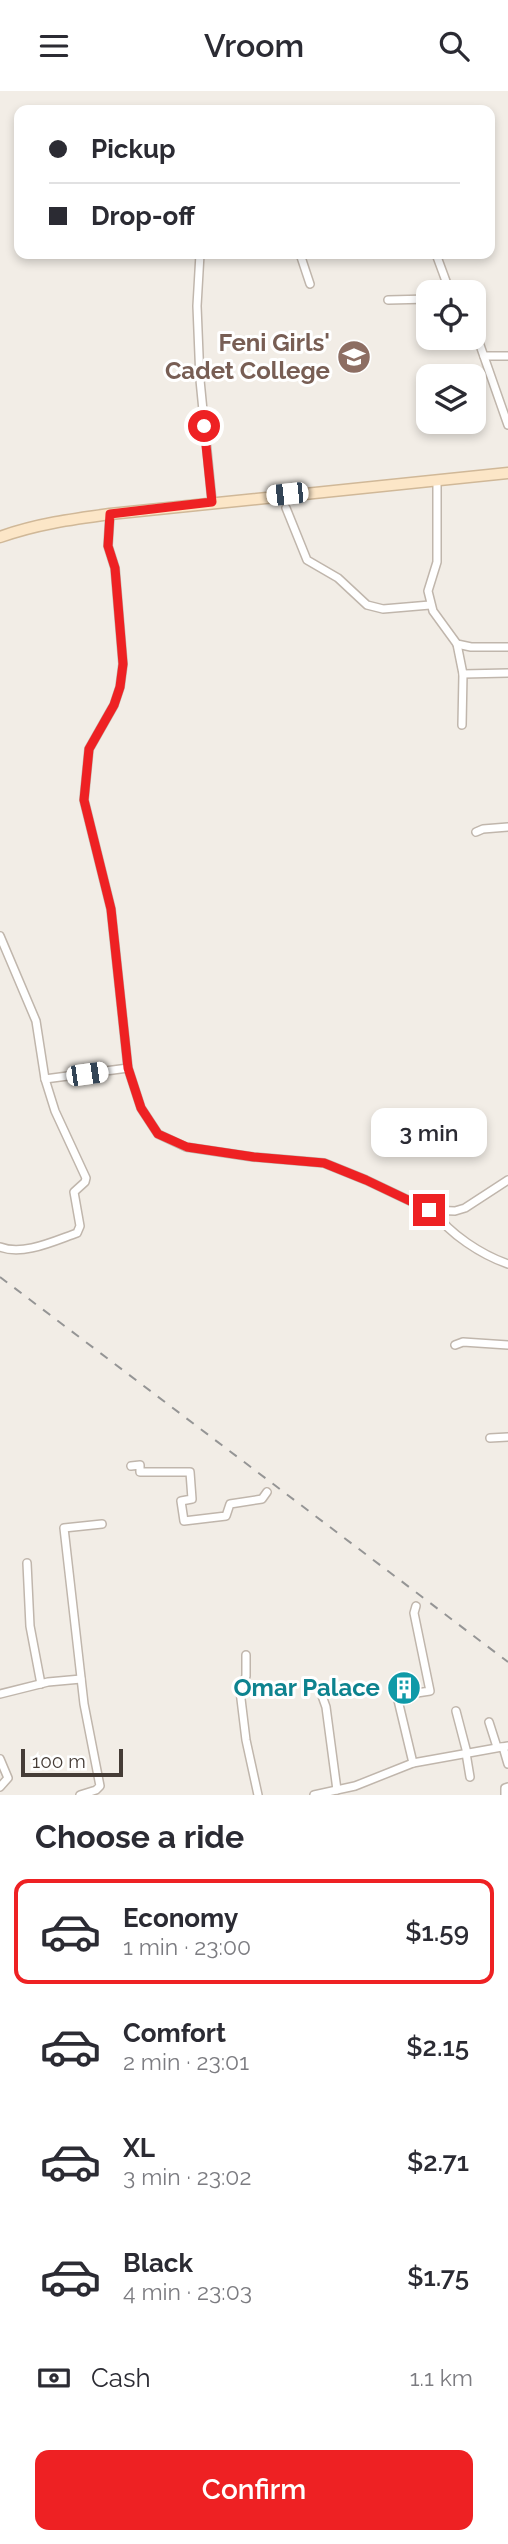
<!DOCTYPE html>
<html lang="en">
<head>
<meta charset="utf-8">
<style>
  body { margin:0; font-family:Raleway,sans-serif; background:#f7f7f7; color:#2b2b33; height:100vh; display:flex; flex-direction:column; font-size:26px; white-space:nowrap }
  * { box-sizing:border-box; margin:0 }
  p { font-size:23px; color:#7c7c81 }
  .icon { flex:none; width:38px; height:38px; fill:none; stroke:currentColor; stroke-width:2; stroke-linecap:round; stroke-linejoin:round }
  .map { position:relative; height:1704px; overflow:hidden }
  .side { display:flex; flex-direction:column; background:#fff; flex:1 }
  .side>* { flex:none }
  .hud { position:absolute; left:14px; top:14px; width:481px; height:154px; border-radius:14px; box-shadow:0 4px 10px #0003; display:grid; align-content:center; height:154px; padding:0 35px; background:#fff }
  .tools { position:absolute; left:416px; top:189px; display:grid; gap:14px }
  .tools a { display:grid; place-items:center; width:70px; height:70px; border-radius:14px; background:#fff; box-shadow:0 4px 10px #0003; font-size:35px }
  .scale { position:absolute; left:21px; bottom:18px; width:102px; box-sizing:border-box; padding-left:7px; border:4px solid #453c36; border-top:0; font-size:19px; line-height:24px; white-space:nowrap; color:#453c36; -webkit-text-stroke:5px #fff; paint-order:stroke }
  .end { position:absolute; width:32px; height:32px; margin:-16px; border:9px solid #ee2123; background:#fff; box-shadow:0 0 0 4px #fff }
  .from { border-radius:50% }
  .bubble { position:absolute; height:49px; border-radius:14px; background:#fff; box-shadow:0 4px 10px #0003; font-size:23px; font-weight:600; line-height:49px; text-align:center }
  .car { position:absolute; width:21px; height:42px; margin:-21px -10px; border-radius:9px; box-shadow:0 0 5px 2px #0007; background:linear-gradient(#fff 24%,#345 0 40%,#fff 0 76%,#345 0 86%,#fff 0) }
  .hud b { display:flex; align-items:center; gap:24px; height:66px; font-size:26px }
  .hud b+b { border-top:2px solid #e1e1e2 }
  .hud i { width:18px; height:18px; background:#2b2b33 }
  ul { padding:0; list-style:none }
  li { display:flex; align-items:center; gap:21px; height:105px; margin:0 14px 10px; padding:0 21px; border:4px solid transparent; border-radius:14px }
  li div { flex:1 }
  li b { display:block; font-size:26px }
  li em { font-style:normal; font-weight:600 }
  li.selected { border-color:#ee2123 }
  li>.icon { width:63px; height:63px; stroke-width:1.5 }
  h2 { padding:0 35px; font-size:32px; line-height:84px }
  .pay { display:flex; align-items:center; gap:18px; height:77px; padding:0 35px; font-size:26px }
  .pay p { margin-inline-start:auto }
  .button { display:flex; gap:14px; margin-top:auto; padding:14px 35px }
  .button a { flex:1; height:80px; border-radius:14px; background:#ee2123; color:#fff; font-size:28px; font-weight:600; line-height:80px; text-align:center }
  header { display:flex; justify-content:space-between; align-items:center; height:91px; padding:0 35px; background:#fff; font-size:32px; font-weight:600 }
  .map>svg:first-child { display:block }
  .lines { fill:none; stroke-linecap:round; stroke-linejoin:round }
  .minor-casing { stroke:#c0b6ac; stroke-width:10 }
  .secondary-casing { stroke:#d0b898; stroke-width:13 }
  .minor { stroke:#fff; stroke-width:7 }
  .secondary { stroke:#fce6c7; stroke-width:10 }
  .rail { stroke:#959595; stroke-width:2; stroke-dasharray:9 9; stroke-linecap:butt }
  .route { stroke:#ee2123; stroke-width:9 }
  .labels { text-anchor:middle; stroke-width:6; stroke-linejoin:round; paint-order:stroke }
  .education-label { font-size:24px; font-weight:bold; fill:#785e54; stroke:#fff; text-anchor:end }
  .culture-label { font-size:24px; font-weight:bold; fill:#0d838f; stroke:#fff; text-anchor:end }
</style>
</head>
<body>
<header><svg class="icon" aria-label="menu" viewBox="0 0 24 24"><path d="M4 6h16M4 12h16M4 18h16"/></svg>Vroom<svg class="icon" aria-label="search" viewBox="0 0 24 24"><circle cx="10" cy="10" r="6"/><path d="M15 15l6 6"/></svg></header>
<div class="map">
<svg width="508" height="1704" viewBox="0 0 508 1704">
  <rect width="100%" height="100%" fill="#f2ede6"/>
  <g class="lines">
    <!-- minor casing -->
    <g class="minor-casing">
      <g id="minor">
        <path d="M200 163 197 215 200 289 212 411"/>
        <path d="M300 163 310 193"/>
        <path d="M436 163 450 201"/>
        <path d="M388 209 429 208"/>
        <path d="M474 237 508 334"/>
        <path d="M484 265H508"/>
        <path d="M437 389V471L428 500 433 520 457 553 471 556H508"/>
        <path d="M286 417 307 469 338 487 367 514 383 518 430 514"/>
        <path d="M110 423 108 455 115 477 123 573 120 596 114 614 89 658 84 709 111 818 128 977 141 1017 158 1043 186 1056 253 1066 324 1072 366 1089 429 1119 455 1120 465 1117 508 1089"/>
        <path d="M457 553 463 583 462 634"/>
        <path d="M463 583 508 582"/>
        <path d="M476 741 483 738 508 736"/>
        <path d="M0 845 36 930 45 988 55 1020 86 1087 85 1091 74 1101 80 1135 77 1142C54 1150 23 1165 0 1156"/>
        <path d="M45 988 128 977"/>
        <path d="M434 1120C449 1143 482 1164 508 1173"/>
        <path d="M455 1254 463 1251 508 1254"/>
        <path d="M490 1347 508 1346"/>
        <path d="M131 1375 140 1374V1381H190L192 1408 181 1410 184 1430 226 1425 230 1413 262 1408 267 1401"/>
        <path d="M27 1472 30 1535 41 1593"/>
        <path d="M246 1564V1585L240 1599 241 1608 246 1649 258 1704"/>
        <path d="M320 1599 326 1616 337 1699"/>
        <path d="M0 1603 48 1591 81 1588"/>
        <path d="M456 1620 467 1662"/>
        <path d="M489 1631 497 1656H503L508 1673"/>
        <path d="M466 1662 470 1686"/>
        <path d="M0 1668 8 1687 0 1696"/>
        <path d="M413 1672 397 1605 430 1600 414 1522 416 1515"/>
        <path d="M80 1704 96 1699 100 1695 84 1613 64 1437 102 1433"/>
        <path d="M314 1704 355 1695 413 1672 508 1655"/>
        <path d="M505 1704V1697L508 1696"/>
      </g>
    </g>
    <!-- secondary casing -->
    <g class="secondary-casing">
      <path id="secondary" d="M0 446C36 433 73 428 110 423L508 382"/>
    </g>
    <!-- minor -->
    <use href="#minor" class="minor"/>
    <!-- secondary -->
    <use href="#secondary" class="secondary"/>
    <!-- rail -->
    <path class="rail" d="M0 1186 508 1571"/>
  </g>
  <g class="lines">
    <!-- route -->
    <path class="route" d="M204 335 212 411 110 423 108 455 115 477 123 573 120 596 114 614 89 658 84 709 111 818 128 977 141 1017 158 1043 187 1056 254 1066 324 1072 366 1089 429 1119"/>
  </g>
  <!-- icons -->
  <defs>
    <g id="university-disc" transform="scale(1.75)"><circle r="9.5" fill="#8d6e63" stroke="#fff"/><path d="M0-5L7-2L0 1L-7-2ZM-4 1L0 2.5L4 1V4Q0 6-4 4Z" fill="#fff"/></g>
    <g id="building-disc" transform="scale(1.75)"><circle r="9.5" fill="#0f9aa8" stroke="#fff"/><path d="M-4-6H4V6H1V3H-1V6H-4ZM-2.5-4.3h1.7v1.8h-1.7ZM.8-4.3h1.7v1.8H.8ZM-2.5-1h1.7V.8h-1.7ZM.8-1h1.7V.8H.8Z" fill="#fff"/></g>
  </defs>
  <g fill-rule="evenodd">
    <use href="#university-disc" x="354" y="266"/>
    <use href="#building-disc" x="404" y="1597"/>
  </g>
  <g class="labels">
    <!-- education labels -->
    <g class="education-label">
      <text x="330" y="260">Feni Girls'<tspan x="330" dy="28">Cadet College</tspan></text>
    </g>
    <!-- culture labels -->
    <g class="culture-label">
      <text x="380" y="1605">Omar Palace</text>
    </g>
  </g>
</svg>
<div class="tools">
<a><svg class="icon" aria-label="locate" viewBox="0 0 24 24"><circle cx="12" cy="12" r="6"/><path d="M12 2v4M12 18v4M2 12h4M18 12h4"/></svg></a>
<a><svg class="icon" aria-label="layers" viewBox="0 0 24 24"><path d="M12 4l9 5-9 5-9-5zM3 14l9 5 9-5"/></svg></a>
</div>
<div class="scale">100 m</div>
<i class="end from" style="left:204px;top:335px"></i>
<i class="end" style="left:429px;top:1119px"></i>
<div class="bubble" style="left:371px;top:1017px;width:116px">3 min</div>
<i class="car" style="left:287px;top:403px;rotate:264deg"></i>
<i class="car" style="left:87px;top:983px;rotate:82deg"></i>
<div class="hud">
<b><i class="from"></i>Pickup</b>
<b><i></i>Drop-off</b>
</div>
</div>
<section class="side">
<h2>Choose a ride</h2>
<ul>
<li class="selected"><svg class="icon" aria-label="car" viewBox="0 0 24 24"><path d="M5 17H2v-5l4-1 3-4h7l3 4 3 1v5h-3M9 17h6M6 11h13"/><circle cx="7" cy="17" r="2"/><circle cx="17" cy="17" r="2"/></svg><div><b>Economy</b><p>1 min · 23:00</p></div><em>$1.59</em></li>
<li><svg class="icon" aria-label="car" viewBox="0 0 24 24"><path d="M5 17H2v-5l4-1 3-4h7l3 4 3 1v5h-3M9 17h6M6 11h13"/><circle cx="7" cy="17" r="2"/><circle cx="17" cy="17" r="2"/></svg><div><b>Comfort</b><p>2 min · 23:01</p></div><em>$2.15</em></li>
<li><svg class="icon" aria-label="car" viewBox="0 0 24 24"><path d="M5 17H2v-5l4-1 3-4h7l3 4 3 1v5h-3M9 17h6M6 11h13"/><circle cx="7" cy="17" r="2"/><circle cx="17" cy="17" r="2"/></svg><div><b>XL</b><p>3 min · 23:02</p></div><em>$2.71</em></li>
<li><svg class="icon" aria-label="car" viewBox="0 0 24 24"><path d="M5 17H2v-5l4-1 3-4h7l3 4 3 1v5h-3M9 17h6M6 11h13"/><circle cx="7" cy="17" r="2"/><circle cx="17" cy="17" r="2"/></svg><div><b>Black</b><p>4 min · 23:03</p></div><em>$1.75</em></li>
</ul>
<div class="pay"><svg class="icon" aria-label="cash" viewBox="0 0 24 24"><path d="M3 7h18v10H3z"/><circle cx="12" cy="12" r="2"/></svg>Cash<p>1.1 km</p></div>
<div class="button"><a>Confirm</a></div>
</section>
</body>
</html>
